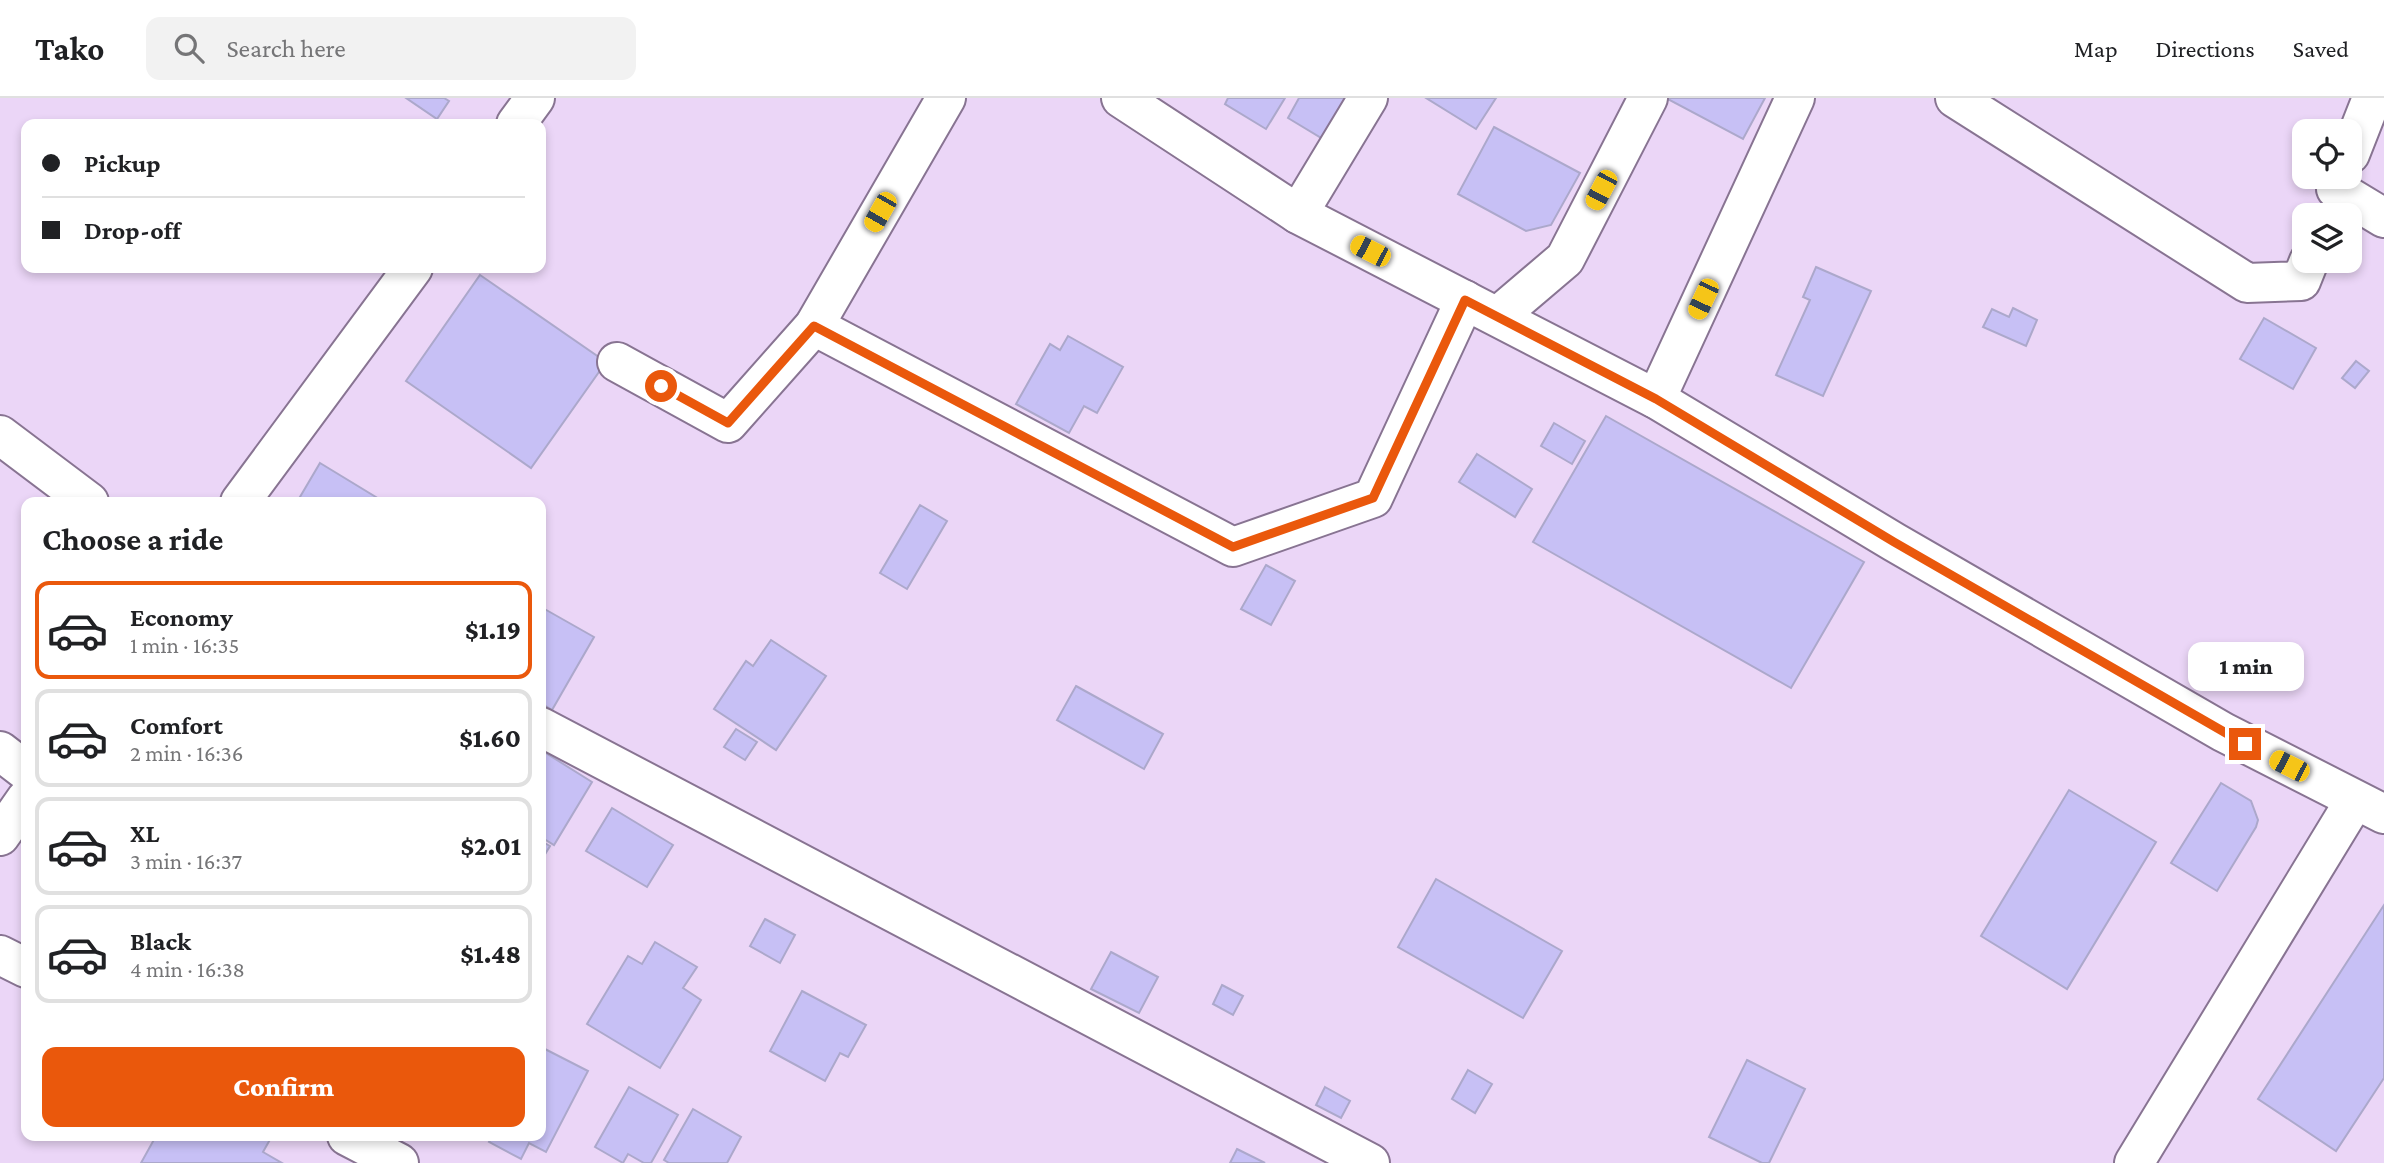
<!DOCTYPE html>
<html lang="en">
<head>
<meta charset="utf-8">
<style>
  body { margin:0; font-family:"Crimson Pro",serif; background:#f2f2f2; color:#202124; height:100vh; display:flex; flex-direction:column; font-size:26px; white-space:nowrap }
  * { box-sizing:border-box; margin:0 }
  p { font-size:23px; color:#757577 }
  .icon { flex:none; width:38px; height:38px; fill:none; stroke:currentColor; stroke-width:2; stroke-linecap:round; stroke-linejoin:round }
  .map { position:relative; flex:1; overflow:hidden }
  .panel { position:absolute; left:21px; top:399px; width:525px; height:644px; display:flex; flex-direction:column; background:#fff; border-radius:14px; box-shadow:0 4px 10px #0003 }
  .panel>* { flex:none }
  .top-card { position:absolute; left:21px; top:21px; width:525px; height:154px; border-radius:14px; box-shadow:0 4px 10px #0003; display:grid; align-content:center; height:154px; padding:0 21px; background:#fff }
  .controls { position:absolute; left:2292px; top:21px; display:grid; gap:14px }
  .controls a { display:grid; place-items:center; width:70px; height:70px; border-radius:14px; background:#fff; box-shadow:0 4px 10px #0003; font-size:35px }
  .end { position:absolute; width:32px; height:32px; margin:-16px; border:9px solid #ea580c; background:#fff; box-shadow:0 0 0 4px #fff }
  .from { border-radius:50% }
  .bubble { position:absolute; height:49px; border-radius:14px; background:#fff; box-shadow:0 4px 10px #0003; font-size:23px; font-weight:800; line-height:49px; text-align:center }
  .car { position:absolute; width:21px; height:42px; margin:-21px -10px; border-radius:9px; box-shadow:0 0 5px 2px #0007; background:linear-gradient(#f5c518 24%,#345 0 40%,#f5c518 0 76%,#345 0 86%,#f5c518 0) }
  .top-card b { display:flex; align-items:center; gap:24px; height:66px; font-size:26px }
  .top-card b+b { border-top:2px solid #e0e0e0 }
  .top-card i { width:18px; height:18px; background:#202124 }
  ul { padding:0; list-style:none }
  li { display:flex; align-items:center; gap:21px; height:98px; margin:0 14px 10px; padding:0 7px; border:4px solid #e0e0e0; border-radius:14px }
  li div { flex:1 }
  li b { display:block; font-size:26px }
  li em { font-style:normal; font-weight:800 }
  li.current { border-color:#ea580c }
  li>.icon { width:63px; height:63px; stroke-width:1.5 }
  h2 { padding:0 21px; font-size:32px; line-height:84px }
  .button { display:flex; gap:14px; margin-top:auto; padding:14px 21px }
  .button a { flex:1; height:80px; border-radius:14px; background:#ea580c; color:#fff; font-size:28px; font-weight:800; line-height:80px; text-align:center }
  header { display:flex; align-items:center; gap:42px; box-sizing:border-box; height:98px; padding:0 35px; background:#fff; border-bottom:2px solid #e0e0e0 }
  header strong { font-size:33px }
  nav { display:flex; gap:38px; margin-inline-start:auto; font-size:24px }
  .search { width:490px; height:63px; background:#f2f2f2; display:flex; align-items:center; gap:18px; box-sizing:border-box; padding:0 24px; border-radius:14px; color:#757577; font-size:26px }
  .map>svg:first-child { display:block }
  .building { fill:#c7c0f5; stroke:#aca8cb; stroke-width:2 }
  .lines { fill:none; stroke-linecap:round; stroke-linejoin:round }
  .minor-casing { stroke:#887492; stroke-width:42 }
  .minor { stroke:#fff; stroke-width:38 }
  .route { stroke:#ea580c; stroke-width:9 }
</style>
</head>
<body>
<header>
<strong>Tako</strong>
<div class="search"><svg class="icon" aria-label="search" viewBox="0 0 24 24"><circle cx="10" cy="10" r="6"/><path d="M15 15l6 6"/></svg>Search here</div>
<nav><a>Map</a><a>Directions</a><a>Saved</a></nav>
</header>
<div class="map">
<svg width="2384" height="1065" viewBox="0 0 2384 1065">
  <rect width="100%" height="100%" fill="#ebd6f7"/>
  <!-- building -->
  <g class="building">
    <path d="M406 0H444L449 3 437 21Z"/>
    <path d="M1228 0H1285L1266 31 1225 6Z"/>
    <path d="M1299 0H1347L1323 41 1288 20Z"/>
    <path d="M1426 0H1496L1476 31Z"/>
    <path d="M1666 0H1765L1743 41Z"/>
    <path d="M1494 29 1580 75 1551 127 1526 133 1458 96Z"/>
    <path d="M1816 169 1871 193 1823 298 1776 277 1810 202 1803 199Z"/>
    <path d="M480 177 606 264 531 370 406 283Z"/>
    <path d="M2013 210 2037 222 2026 248 1983 229 1992 211 2009 219Z"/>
    <path d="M2264 220 2316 250 2293 291 2240 261Z"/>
    <path d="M1068 238 1123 269 1097 315 1084 308 1069 335 1016 306 1050 246 1060 252Z"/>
    <path d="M2356 263 2369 273 2355 290 2342 280Z"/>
    <path d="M1606 318 1864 464 1791 590 1533 444Z"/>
    <path d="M1554 325 1585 343 1572 366 1541 348Z"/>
    <path d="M1477 356 1532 391 1515 419 1459 384Z"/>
    <path d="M320 365 384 404H297Z"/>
    <path d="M920 407 947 423 907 491 880 475Z"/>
    <path d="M1266 467 1295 483 1271 527 1241 511Z"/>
    <path d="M541 509 594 539 552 612 541 605Z"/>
    <path d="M771 542 826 578 776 652 714 611 746 563 753 568Z"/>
    <path d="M1076 588 1163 636 1144 671 1057 622Z"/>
    <path d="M736 631 757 644 745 662 724 649Z"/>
    <path d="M541 652 592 684 554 747 541 739Z"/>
    <path d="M2221 685 2251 703 2258 722 2256 729 2217 793 2171 765Z"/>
    <path d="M2069 692 2156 744 2067 891 1981 838Z"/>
    <path d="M612 710 673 747 647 789 586 753Z"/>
    <path d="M541 743 550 748 541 763Z"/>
    <path d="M1436 781 1562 853 1523 920 1398 849Z"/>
    <path d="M2384 807V980L2336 1053 2258 1001Z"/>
    <path d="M765 821 795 837 780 865 750 848Z"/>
    <path d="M655 844 697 869 683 890 701 902 660 970 587 926 628 858 642 866Z"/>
    <path d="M1111 854 1158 879 1139 915 1091 891Z"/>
    <path d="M1222 887 1243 898 1233 917 1213 906Z"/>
    <path d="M802 893 866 927 848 959 840 955 825 983 770 953Z"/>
    <path d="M541 949 588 973 546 1054 529 1045 521 1061 489 1044 493 1038H541Z"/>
    <path d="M1747 962 1805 991 1769 1065H1762L1709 1039Z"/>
    <path d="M1468 972 1492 986 1475 1015 1452 1001Z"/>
    <path d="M629 989 678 1017 651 1065H644L628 1056 623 1065 595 1049Z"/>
    <path d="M1325 989 1350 1003 1341 1020 1316 1007Z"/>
    <path d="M693 1011 741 1039 727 1065H669L664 1062Z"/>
    <path d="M156 1038H272L263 1054 282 1065H141Z"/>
    <path d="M1237 1051 1265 1065H1230Z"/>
  </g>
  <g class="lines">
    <!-- minor casing -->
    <g class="minor-casing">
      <g id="minor">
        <path d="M1121 0 1298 116 1656 301 1894 444 2223 634 2384 716"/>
        <path d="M1955 0 2247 185 2301 183 2309 163"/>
        <path d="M516 26 535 0"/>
        <path d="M2350 56 2372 0"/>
        <path d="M2336 91 2384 120"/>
        <path d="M1298 116 1368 0"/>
        <path d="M1498 218 1565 161 1648 0"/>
        <path d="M814 228 1233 449 1373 400 1465 202"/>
        <path d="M617 264 728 325 814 228 946 0"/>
        <path d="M1656 301 1795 0"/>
        <path d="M0 337 89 404"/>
        <path d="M240 404 413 170"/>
        <path d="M541 629 1370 1065"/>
        <path d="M0 653 26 673"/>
        <path d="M0 738 26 701"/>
        <path d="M0 857 26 870"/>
        <path d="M347 1038 399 1065"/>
        <path d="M2134 1065 2355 702"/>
      </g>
    </g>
    <!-- minor -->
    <use href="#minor" class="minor"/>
  </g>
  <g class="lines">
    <!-- route -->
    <path class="route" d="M661 288 728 325 814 228 1233 449 1373 400 1465 202 1656 301 1894 444 2245 646"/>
  </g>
</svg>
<div class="controls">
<a><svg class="icon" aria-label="locate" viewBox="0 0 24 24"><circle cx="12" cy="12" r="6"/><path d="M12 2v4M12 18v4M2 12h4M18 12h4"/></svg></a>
<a><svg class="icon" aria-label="layers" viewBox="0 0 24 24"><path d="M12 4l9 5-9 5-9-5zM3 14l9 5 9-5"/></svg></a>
</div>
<i class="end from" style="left:661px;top:288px"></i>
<i class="end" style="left:2245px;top:646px"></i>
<div class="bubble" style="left:2188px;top:544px;width:116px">1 min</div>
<i class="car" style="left:1601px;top:92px;rotate:208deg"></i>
<i class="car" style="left:880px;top:114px;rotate:210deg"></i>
<i class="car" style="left:1370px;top:153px;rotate:297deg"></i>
<i class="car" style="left:1703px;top:201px;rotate:205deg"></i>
<i class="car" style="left:2289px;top:668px;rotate:297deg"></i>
<div class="top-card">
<b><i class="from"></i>Pickup</b>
<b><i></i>Drop-off</b>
</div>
<section class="panel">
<h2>Choose a ride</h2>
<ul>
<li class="current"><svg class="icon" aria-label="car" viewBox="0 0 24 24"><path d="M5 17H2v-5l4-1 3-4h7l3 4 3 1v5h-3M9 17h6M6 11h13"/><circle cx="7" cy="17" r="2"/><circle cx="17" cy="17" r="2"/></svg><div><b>Economy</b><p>1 min · 16:35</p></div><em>$1.19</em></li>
<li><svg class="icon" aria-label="car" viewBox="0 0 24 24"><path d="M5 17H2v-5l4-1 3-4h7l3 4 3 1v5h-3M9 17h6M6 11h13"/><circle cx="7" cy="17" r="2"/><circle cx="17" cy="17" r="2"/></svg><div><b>Comfort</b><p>2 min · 16:36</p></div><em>$1.60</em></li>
<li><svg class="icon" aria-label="car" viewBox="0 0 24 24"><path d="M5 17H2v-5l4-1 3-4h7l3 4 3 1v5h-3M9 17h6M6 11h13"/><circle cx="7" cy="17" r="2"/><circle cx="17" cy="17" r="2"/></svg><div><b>XL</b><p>3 min · 16:37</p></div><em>$2.01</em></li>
<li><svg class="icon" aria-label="car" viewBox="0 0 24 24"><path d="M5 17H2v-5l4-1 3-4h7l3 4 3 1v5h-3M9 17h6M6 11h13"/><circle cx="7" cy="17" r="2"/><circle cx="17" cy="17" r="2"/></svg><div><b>Black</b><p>4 min · 16:38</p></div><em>$1.48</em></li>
</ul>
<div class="button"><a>Confirm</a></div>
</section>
</div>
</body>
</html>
